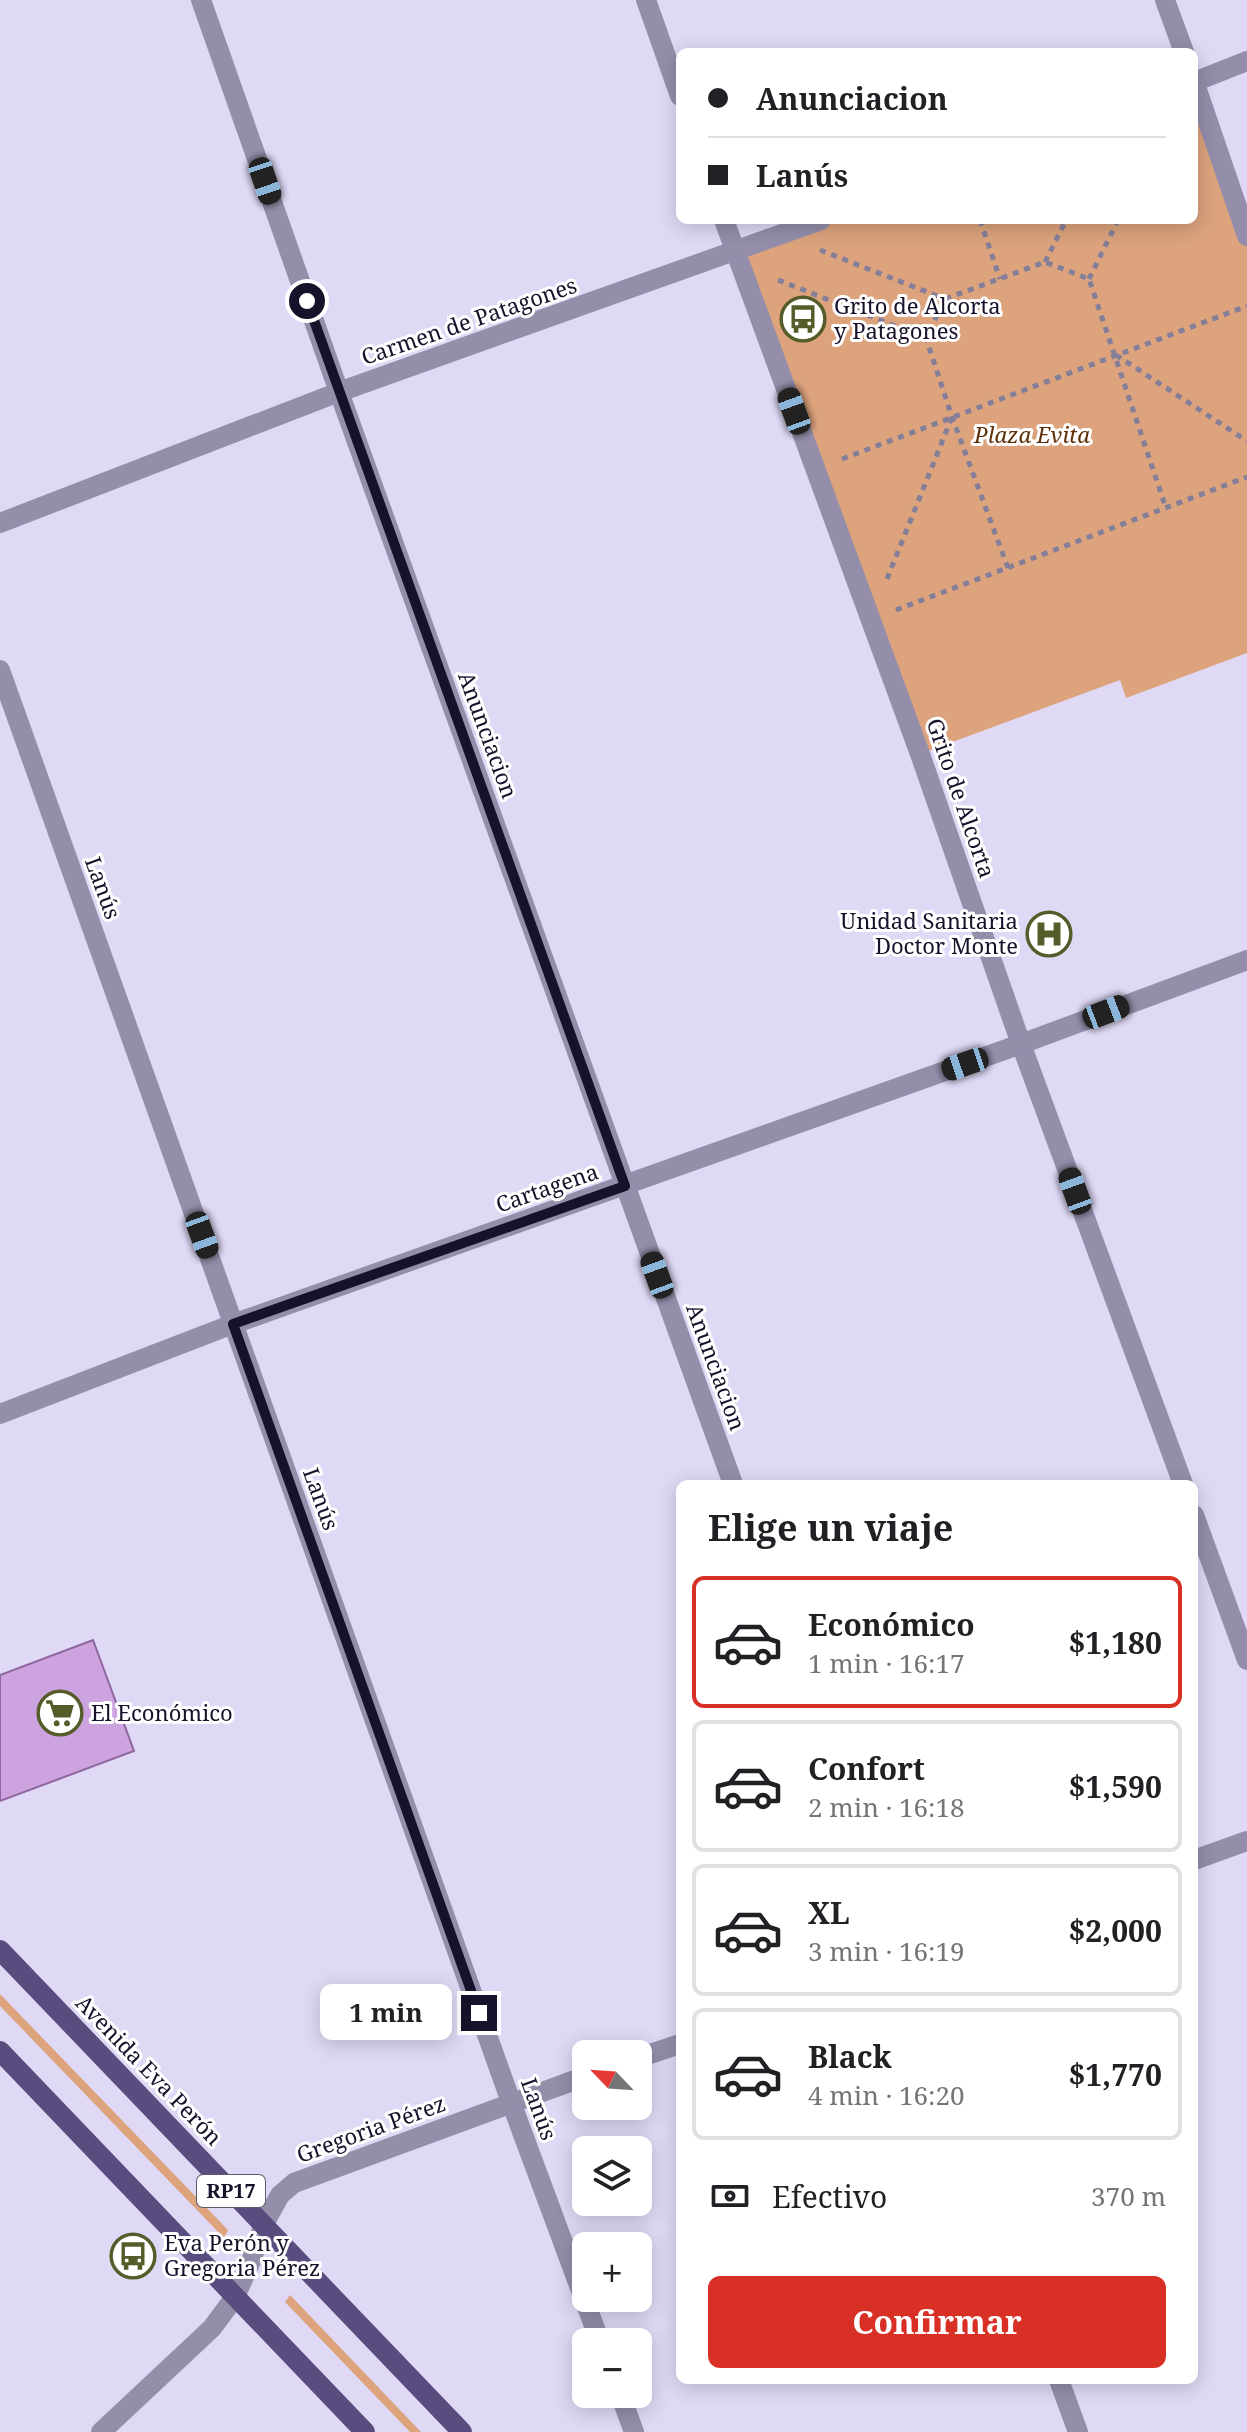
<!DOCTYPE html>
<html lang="es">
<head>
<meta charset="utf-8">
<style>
  body { margin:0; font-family:"Noto Serif",serif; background:#f2f2f2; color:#202124; height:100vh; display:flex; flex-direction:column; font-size:30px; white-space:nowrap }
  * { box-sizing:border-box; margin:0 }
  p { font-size:26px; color:#757577 }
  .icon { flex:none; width:44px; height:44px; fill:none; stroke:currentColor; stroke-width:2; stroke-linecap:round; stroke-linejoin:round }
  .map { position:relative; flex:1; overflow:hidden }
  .sheet { position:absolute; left:676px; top:1480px; width:522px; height:904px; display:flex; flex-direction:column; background:#fff; border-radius:12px; box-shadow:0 4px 20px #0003 }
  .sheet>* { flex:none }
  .hud { position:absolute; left:676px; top:48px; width:522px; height:176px; border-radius:12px; box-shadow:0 4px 20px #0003; display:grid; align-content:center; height:176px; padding:0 32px; background:#fff }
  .needle { width:52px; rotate:295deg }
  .tools { position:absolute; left:572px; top:2040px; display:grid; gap:16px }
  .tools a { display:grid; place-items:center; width:80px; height:80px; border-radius:12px; background:#fff; box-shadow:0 4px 20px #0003; font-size:40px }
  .end { position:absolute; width:36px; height:36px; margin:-18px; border:10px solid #18112a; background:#fff; box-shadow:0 0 0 4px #fff }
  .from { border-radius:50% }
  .bubble { position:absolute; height:56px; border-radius:12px; background:#fff; box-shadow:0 4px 20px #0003; font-size:26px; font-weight:700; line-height:56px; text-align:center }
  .car { position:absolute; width:24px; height:48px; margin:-24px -12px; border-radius:10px; box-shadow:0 0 6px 2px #0007; background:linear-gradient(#222 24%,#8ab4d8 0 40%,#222 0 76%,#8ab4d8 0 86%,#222 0) }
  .hud b { display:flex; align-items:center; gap:28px; height:76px; font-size:30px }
  .hud b+b { border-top:2px solid #e0e0e0 }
  .hud i { width:20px; height:20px; background:#202124 }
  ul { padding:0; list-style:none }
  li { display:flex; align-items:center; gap:24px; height:132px; margin:0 16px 12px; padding:0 16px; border:4px solid #e0e0e0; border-radius:12px }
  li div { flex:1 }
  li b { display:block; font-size:30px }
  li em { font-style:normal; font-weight:700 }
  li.on { border-color:#d93025 }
  li>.icon { width:72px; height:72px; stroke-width:1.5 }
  h2 { padding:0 32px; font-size:36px; line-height:96px }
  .pay { display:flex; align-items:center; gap:20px; height:88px; padding:0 32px; font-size:30px }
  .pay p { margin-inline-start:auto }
  .button { display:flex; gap:16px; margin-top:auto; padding:16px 32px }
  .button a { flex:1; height:92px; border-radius:12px; background:#d93025; color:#fff; font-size:32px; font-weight:700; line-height:92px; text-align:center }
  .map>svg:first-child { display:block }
  .green { fill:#dca37d }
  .building { fill:#cca2df; stroke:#8d669f; stroke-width:2 }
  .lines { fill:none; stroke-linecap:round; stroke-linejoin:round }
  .path { stroke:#857e99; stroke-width:5; stroke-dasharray:6 6; stroke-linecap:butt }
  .minor { stroke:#948eab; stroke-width:20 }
  .major { stroke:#594c7e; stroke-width:20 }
  .route { stroke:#18112a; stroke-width:10 }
  .labels { text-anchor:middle; stroke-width:6; stroke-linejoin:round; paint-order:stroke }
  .shield { fill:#fff; stroke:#5d586a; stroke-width:2 }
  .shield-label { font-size:20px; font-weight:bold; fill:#18112a }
  .poi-label { font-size:22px; fill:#18112a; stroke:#fff; text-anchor:start }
  .street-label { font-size:22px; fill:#18112a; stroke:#fff }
  .park-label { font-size:22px; font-style:italic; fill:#5e3008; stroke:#fff }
</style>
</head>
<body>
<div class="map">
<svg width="1247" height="2432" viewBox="0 0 1247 2432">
  <rect width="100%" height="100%" fill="#dfd9f5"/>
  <!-- green -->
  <g class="green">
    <path d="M1194 82 1247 236V653L1126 698 1120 680 920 754 736 252 821 220H1194Z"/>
    <path d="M0 1994 228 2230 224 2238 0 2006Z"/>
    <path d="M290 2295 421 2432H410L285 2302Z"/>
  </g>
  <!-- building -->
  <path class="building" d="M93 1640 134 1751 0 1801V1675Z"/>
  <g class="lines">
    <!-- path -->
    <g class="path">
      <path d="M980 220 1000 279"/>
      <path d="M820 250 945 299"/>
      <path d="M1045 262 1066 220"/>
      <path d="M1089 279 1118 220"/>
      <path d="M778 280 926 338"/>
      <path d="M1116 355 1247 441"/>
      <path d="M842 459 1247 306"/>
      <path d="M1008 568 952 417 926 338 945 299 1045 262 1089 279 1166 508"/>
      <path d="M887 579 952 417"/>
      <path d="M896 610 1247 477"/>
    </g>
    <!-- minor -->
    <g class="minor">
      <path d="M201 0 339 392 733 1484"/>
      <path d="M646 0 680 96"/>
      <path d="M1165 0 1184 52"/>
      <path d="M1194 81 1247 236"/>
      <path d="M1194 82 1247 61"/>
      <path d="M724 220 920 754 1021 1044 1183 1484"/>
      <path d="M0 523 339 392 821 220"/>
      <path d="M0 670 511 2102 600 2342"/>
      <path d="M0 1414 233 1324 1021 1044 1247 960"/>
      <path d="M1194 1515 1247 1660"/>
      <path d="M1194 1860 1247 1841"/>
      <path d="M638 2058 680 2044"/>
      <path d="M1059 2380 1078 2432"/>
      <path d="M620 2394 634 2432"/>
      <path d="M101 2432 212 2328 235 2297 251 2261 264 2224 280 2195 294 2183 586 2076"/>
    </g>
    <!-- major -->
    <g class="major">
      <path d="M0 1950 462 2432"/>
      <path d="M0 2051 365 2432"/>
    </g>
  </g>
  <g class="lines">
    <!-- route -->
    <path class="route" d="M307 301 625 1186 233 1324 479 2013"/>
  </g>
  <!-- icons -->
  <defs>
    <g id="bus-ring" transform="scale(2.3)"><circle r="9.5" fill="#fff" stroke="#565b2a" stroke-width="1.5"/><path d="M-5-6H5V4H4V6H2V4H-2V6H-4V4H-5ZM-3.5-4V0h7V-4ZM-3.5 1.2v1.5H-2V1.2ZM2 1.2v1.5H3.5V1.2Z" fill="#565b2a"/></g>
    <g id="hospital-ring" transform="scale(2.3)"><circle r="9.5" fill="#fff" stroke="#565b2a" stroke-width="1.5"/><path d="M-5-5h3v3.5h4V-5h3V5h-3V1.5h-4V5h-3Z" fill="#565b2a"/></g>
    <g id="supermarket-ring" transform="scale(2.3)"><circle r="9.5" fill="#fff" stroke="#565b2a" stroke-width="1.5"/><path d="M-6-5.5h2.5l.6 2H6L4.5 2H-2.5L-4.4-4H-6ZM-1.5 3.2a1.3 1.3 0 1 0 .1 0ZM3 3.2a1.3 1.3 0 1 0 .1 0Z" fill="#565b2a"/></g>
  </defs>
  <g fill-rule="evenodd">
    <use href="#bus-ring" x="803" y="319"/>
    <use href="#hospital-ring" x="1049" y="934"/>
    <use href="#supermarket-ring" x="60" y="1713"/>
    <use href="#bus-ring" x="133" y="2256"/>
  </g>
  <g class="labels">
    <!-- shield labels -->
    <rect class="shield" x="197" y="2175" width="68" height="32" rx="6"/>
    <g class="shield-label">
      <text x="231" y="2198">RP17</text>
    </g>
    <!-- poi labels -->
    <g class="poi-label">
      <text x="834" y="314">Grito de Alcorta<tspan x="834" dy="25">y Patagones</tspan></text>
      <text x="1018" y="929" text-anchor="end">Unidad Sanitaria<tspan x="1018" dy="25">Doctor Monte</tspan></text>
      <text x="91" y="1721">El Económico</text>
      <text x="164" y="2251">Eva Perón y<tspan x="164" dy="25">Gregoria Pérez</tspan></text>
    </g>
    <!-- street labels -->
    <g class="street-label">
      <text transform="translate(469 321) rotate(-19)" y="8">Carmen de Patagones</text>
      <text transform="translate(488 735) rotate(70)" y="8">Anunciacion</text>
      <text transform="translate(961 798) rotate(71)" y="8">Grito de Alcorta</text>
      <text transform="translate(103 888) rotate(70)" y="8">Lanús</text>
      <text transform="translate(547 1188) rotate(-19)" y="8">Cartagena</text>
      <text transform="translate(716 1367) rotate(70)" y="8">Anunciacion</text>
      <text transform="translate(321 1499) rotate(70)" y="8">Lanús</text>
      <text transform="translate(149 2070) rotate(46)" y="8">Avenida Eva Perón</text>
      <text transform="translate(539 2109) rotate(70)" y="8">Lanús</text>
      <text transform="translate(371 2129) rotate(-20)" y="8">Gregoria Pérez</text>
    </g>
    <!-- park labels -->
    <g class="park-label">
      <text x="1032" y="443">Plaza Evita</text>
    </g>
  </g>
</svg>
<div class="tools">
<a><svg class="needle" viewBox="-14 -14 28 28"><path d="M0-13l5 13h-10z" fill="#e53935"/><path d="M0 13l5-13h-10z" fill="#757577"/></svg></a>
<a><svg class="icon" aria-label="layers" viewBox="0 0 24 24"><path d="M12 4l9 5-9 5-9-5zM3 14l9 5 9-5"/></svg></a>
<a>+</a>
<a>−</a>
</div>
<i class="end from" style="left:307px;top:301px"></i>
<i class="end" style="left:479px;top:2013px"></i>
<div class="bubble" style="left:320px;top:1984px;width:132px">1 min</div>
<i class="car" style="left:265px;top:181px;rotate:161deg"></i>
<i class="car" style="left:794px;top:411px;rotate:340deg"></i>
<i class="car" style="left:1106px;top:1012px;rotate:69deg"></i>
<i class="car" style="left:965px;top:1064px;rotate:251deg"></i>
<i class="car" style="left:1075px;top:1191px;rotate:340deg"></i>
<i class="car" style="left:202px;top:1235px;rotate:160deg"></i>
<i class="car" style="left:657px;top:1275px;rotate:340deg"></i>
<div class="hud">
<b><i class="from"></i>Anunciacion</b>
<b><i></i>Lanús</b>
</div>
<section class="sheet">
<h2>Elige un viaje</h2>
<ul>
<li class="on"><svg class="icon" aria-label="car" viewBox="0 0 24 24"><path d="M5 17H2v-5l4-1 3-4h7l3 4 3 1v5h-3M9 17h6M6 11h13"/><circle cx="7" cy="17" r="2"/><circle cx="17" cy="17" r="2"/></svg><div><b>Económico</b><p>1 min · 16:17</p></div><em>$1,180</em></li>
<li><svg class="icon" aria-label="car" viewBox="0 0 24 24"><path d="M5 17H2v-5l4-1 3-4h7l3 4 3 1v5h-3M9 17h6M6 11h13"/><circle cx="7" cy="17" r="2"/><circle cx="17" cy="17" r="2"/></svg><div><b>Confort</b><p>2 min · 16:18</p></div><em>$1,590</em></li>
<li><svg class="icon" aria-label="car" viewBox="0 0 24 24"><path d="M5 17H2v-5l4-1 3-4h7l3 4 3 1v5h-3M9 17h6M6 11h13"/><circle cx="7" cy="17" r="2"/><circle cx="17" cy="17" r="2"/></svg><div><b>XL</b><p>3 min · 16:19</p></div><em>$2,000</em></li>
<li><svg class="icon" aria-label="car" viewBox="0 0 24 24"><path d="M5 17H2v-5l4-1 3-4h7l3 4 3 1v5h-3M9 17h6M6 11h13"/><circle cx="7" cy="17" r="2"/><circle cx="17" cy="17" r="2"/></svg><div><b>Black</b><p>4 min · 16:20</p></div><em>$1,770</em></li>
</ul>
<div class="pay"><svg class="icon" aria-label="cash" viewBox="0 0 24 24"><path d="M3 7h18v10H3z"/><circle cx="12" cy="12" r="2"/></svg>Efectivo<p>370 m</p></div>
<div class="button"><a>Confirmar</a></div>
</section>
</div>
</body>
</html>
